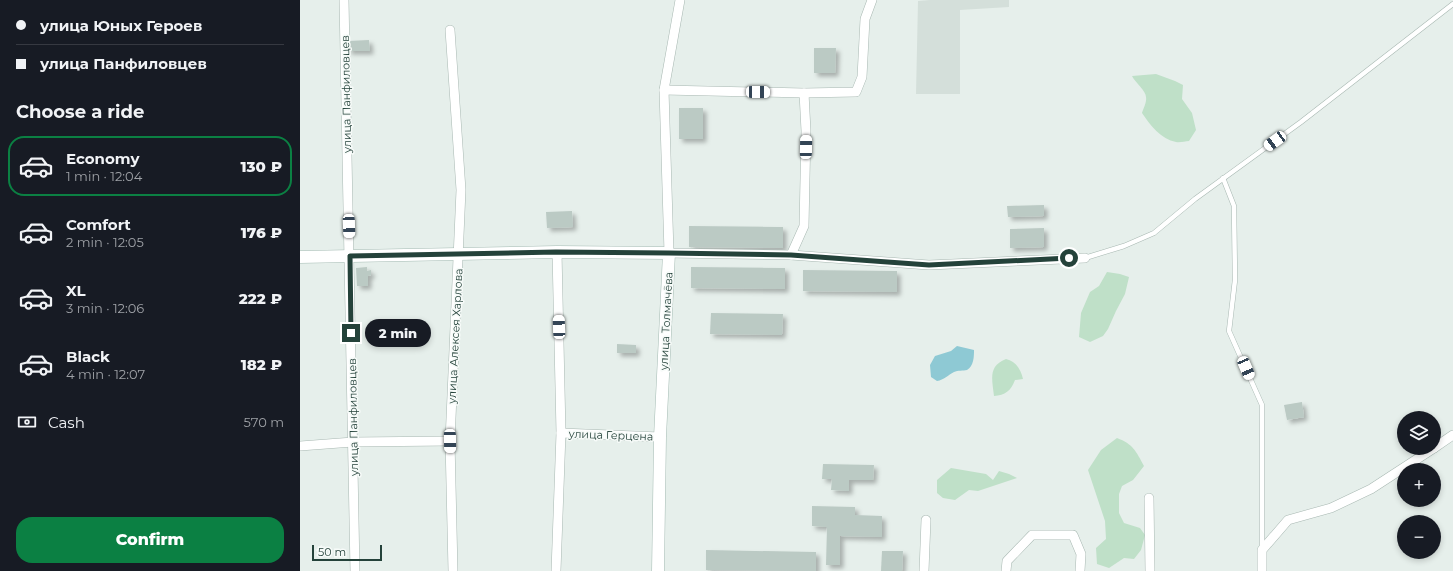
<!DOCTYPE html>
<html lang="en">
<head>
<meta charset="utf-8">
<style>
  body { margin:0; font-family:Montserrat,sans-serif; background:#20242c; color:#f1f3f6; height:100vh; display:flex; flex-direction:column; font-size:15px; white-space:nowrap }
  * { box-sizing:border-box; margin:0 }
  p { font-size:13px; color:#9ea1a6 }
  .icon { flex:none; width:22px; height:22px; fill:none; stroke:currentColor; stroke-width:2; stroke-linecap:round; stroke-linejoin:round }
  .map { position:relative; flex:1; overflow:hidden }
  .sheet { display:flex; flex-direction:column; background:#171b24; width:300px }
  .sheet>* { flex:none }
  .guide { display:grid; align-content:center; height:88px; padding:0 16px; background:#171b24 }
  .fabs { position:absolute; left:1097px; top:411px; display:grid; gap:8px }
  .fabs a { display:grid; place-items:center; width:44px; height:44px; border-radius:50%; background:#171b24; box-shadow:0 2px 6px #0003; font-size:20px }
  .scale { position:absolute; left:12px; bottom:10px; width:70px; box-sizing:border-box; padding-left:4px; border:2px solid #24423a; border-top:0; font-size:11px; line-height:14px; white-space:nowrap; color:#24423a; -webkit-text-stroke:3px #f7fbf9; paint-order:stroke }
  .end { position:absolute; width:18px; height:18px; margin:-9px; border:5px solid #24423a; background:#fff; box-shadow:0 0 0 2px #fff }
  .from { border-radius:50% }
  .bubble { position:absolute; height:28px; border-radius:14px; background:#171b24; box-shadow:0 2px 6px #0003; font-size:13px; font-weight:800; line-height:28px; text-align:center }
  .car { position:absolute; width:12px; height:24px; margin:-12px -6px; border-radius:5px; box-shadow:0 0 3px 1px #0007; background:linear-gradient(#fff 24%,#345 0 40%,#fff 0 76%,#345 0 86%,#fff 0) }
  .guide b { display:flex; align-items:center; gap:14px; height:38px; font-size:15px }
  .guide b+b { border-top:1px solid #363941 }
  .guide i { width:10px; height:10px; background:#f1f3f6 }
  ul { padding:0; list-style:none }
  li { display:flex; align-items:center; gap:12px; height:60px; margin:0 8px 6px; padding:0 8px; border:2px solid transparent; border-radius:16px }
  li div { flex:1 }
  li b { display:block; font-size:15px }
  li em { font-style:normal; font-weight:800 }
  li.on { border-color:#0b8043 }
  li>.icon { width:36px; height:36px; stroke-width:1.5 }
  h2 { padding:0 16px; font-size:18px; line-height:48px }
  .pay { display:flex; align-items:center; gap:10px; height:44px; padding:0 16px; font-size:15px }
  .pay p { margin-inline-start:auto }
  .action { display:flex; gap:8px; margin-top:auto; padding:8px 16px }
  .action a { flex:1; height:46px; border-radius:16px; background:#0b8043; color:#fff; font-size:16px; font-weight:800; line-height:46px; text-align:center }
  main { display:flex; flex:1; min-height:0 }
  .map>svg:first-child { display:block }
  .built { fill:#d4dfda }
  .green { fill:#bfe0c8 }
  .water { fill:#8ec9d4 }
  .building { fill:#bbcac4; filter:url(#shadow) }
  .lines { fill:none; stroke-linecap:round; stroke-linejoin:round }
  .lane-casing { stroke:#a8b8b2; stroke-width:5.5 }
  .street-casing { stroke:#a8b8b2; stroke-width:10 }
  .secondary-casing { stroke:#a4bbb3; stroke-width:13 }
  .lane { stroke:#fff; stroke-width:4.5 }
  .street { stroke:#fff; stroke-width:9 }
  .secondary { stroke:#fff; stroke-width:12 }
  .route { stroke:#24423a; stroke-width:5 }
  .labels { text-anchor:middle; stroke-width:3; stroke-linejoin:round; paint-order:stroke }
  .street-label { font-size:11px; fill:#24423a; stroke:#f7fbf9 }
</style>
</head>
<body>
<main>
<section class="sheet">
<div class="guide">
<b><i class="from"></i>улица Юных Героев</b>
<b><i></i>улица Панфиловцев</b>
</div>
<h2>Choose a ride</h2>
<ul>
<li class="on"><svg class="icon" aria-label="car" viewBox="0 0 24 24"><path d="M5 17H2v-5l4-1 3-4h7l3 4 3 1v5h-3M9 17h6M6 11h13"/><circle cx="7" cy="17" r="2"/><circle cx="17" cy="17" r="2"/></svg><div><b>Economy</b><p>1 min · 12:04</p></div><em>130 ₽</em></li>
<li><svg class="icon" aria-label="car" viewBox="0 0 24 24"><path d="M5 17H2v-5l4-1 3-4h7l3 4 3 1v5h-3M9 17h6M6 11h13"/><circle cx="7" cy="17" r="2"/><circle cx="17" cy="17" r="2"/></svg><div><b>Comfort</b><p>2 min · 12:05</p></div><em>176 ₽</em></li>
<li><svg class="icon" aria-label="car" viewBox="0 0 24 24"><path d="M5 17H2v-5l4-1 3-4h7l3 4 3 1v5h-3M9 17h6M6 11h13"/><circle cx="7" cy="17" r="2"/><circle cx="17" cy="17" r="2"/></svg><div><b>XL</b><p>3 min · 12:06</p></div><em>222 ₽</em></li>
<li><svg class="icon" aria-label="car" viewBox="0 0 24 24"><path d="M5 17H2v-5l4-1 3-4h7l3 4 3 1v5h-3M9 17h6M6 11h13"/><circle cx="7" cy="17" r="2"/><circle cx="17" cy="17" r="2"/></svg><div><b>Black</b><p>4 min · 12:07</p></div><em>182 ₽</em></li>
</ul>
<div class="pay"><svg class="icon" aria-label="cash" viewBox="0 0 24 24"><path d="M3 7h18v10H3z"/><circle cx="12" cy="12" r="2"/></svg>Cash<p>570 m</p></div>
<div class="action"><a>Confirm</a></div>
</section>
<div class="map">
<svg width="1153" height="571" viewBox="0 0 1153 571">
  <defs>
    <filter id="shadow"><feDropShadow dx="3.5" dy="3.5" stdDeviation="2" flood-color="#0004"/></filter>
  </defs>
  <rect width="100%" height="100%" fill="#e6efeb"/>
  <!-- built -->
  <path class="built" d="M630 0H709V7L660 10V94H616L618 1Z"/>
  <!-- green -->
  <g class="green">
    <path d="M856 74 875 81 883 85 882 99 892 113 896 130 889 141C885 141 880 143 876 142 861 139 850 125 842 113 843 109 847 102 846 97 846 91 835 82 832 76Z"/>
    <path d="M807 272 820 274 829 277 825 294 816 311 808 329 803 336 790 342 779 337 781 313 790 292 799 286Z"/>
    <path d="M706 359C716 361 721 370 723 379L715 380C711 391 705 395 694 396 692 379 688 366 706 359Z"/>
    <path d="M817 438C833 444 836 451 844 466L833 480 822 486 819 494V513L824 523 840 528 845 535 841 550 834 559 824 558 809 568 797 564 796 548 806 539 805 521 788 470 801 450Z"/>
    <path d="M651 468 686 474 693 480 699 471 709 474 717 478 678 491 669 490 655 500 643 498 637 493V480Z"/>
  </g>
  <!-- water -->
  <path class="water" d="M657 346 674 350C674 356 674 366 667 370 663 371 658 370 654 372 648 375 644 380 637 381L631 377 630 365 635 356 651 351Z"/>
  <!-- building -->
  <g class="building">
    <path d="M69 40 70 51H48V41Z"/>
    <path d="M514 48H536L535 73H514Z"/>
    <rect x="379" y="108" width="24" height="31"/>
    <path d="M744 205V216L708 217 707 206Z"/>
    <path d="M272 211 273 227 247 228 246 212Z"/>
    <path d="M389 226 483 227V248L389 247Z"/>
    <path d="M744 228V247L710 248V229Z"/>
    <path d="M67 267V271L71 270V275L68 276V286H57L56 268Z"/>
    <path d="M391 267 485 268V289L391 288Z"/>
    <path d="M503 270 597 271V292L503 291Z"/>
    <path d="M411 313 483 314 482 335 410 334Z"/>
    <path d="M317 344 336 345V353H317Z"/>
    <path d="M1002 402 1004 417 987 420 984 405Z"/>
    <path d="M523 464 574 465 573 480H549V491L531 490 532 479H522Z"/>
    <path d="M512 506 555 507V515L582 516V537L540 536V565H526L527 527 512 526Z"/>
    <path d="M406 550 516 552V571L406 570Z"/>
    <path d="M582 551H603L602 571H581Z"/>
  </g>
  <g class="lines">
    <!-- lane casing -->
    <g class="lane-casing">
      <g id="lane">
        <path d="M923 178 934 206 935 280 929 331 962 405V549"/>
        <path d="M785 258 824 246 854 233 895 199 1001 122 1153 4"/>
      </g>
    </g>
    <!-- street casing -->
    <g class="street-casing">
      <g id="street">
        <path d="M44 0 55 571"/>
        <path d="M380 0 364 90 369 253 491 255 629 265 785 258"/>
        <path d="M150 30 161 190 150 441 153 571"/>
        <path d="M364 90 504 93 556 92 562 77 565 19 572 0"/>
        <path d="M491 255 504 226 506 131 504 93"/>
        <path d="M261 433 360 437"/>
        <path d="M0 446 53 442 150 441"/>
        <path d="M1134 448 1153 435"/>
        <path d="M849 498 850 571"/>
        <path d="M256 571 261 433 257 252"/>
        <path d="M624 571 626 520"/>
        <path d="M706 571 707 561 732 535H773L781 554 780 571"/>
        <path d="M962 571V550L988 520 1031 508 1071 489 1134 448"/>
      </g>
    </g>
    <!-- secondary casing -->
    <g class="secondary-casing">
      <path id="secondary" d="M0 257 257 252 369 253 360 437 358 571"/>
    </g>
    <!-- lane -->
    <use href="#lane" class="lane"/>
    <!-- street -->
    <use href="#street" class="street"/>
    <!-- secondary -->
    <use href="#secondary" class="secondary"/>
  </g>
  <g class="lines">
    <!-- route -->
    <path class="route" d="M51 333 50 256 256 252 369 253 491 255 629 265 769 258"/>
  </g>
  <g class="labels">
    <!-- street labels -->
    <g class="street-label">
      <text transform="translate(46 94) rotate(-91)" y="4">улица Панфиловцев</text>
      <text transform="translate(366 321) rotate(-87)" y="4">улица Толмачёва</text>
      <text transform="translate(155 336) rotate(-87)" y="4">улица Алексея Харлова</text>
      <text transform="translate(53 417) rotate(-91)" y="4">улица Панфиловцев</text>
      <text transform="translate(311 435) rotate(2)" y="4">улица Герцена</text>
    </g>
  </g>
</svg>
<div class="fabs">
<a><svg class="icon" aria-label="layers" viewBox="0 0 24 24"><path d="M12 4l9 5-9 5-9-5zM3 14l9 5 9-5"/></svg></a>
<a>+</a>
<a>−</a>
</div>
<div class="scale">50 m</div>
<i class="end from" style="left:769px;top:258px"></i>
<i class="end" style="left:51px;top:333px"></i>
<div class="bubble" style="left:65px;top:319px;width:66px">2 min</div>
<i class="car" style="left:458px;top:92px;rotate:91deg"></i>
<i class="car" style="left:975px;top:141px;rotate:234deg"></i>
<i class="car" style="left:506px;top:147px;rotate:1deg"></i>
<i class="car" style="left:49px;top:226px;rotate:178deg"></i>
<i class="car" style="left:259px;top:327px;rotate:358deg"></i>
<i class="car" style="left:946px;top:368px;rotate:157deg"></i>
<i class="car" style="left:150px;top:441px;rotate:179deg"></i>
</div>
</main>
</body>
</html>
